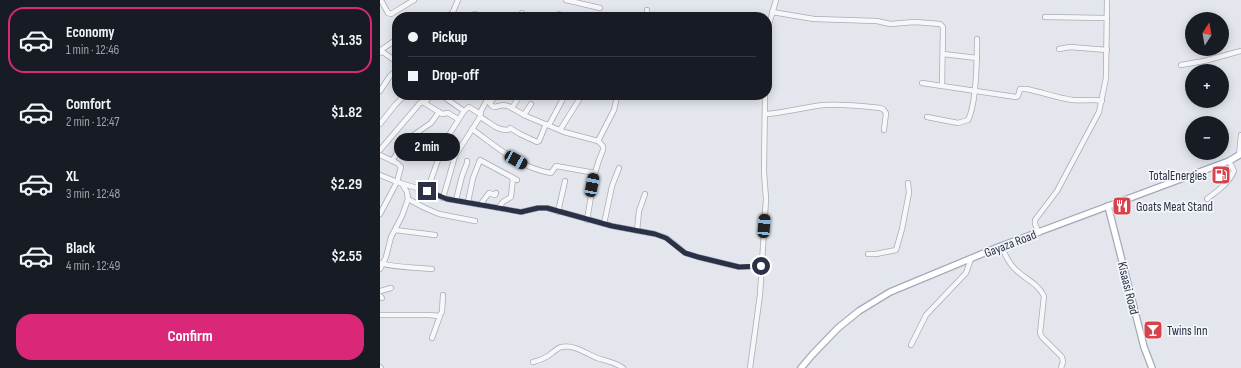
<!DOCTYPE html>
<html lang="en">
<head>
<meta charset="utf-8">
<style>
  body { margin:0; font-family:"Sofia Sans Condensed",sans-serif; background:#20242c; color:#f1f3f6; height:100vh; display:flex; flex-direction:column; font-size:15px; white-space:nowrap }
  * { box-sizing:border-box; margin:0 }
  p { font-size:13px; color:#9ea1a6 }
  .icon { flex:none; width:22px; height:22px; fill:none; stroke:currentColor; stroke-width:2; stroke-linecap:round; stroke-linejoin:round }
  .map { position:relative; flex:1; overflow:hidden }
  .panel { display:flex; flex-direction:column; background:#171b24; width:380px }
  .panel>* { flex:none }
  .guide { position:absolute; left:12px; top:12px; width:380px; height:88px; border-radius:16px; box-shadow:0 2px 10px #0003; display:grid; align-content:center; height:88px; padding:0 16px; background:#171b24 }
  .needle { width:26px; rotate:11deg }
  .tools { position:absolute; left:805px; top:12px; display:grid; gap:8px }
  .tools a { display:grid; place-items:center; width:44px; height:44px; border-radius:50%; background:#171b24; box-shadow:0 2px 10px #0003; font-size:20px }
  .end { position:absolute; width:18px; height:18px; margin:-9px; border:5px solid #2a3146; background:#fff; box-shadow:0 0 0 2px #fff }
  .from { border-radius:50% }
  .bubble { position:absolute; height:28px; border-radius:14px; background:#171b24; box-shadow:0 2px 10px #0003; font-size:13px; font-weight:700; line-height:28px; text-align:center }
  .car { position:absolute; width:12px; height:24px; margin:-12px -6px; border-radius:5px; box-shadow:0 0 3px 1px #0007; background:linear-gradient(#222 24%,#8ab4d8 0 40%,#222 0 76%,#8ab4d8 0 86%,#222 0) }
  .guide b { display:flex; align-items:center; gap:14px; height:38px; font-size:15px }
  .guide b+b { border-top:1px solid #363941 }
  .guide i { width:10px; height:10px; background:#f1f3f6 }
  ul { padding:7px 0 0; list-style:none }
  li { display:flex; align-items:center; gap:12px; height:66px; margin:0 8px 6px; padding:0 8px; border:2px solid transparent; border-radius:16px }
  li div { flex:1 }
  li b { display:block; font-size:15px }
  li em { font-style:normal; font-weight:700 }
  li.current { border-color:#db2777 }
  li>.icon { width:36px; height:36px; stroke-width:1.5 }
  .cta { display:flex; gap:8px; margin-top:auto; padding:8px 16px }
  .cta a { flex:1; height:46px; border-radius:16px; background:#db2777; color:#fff; font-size:16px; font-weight:700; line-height:46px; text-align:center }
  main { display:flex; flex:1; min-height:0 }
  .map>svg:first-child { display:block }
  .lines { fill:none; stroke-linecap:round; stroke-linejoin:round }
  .minor-casing { stroke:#a8acb7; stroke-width:6 }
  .major-casing { stroke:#a2a9b9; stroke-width:8 }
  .minor { stroke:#f7f7fa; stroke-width:4.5 }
  .major { stroke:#fff; stroke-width:5.5 }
  .route { stroke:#2a3146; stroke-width:5 }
  .labels { text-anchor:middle; stroke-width:3.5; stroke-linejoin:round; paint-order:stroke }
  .poi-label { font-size:13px; fill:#2a3146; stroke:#f3f5f9; text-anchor:start }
  .street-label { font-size:13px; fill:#2a3146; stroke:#f3f5f9 }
</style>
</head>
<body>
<main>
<section class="panel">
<ul>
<li class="current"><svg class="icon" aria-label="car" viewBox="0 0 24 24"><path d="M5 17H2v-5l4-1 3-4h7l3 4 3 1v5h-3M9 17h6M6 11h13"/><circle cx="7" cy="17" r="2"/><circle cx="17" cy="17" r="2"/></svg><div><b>Economy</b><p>1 min · 12:46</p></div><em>$1.35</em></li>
<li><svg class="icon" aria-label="car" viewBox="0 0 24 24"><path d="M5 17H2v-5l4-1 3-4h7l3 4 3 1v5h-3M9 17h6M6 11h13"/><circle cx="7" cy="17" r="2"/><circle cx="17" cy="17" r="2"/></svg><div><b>Comfort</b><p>2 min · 12:47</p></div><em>$1.82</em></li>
<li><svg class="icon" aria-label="car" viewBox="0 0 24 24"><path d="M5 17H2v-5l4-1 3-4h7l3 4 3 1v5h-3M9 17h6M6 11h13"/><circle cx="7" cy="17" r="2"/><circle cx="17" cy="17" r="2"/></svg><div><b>XL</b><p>3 min · 12:48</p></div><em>$2.29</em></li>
<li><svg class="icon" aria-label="car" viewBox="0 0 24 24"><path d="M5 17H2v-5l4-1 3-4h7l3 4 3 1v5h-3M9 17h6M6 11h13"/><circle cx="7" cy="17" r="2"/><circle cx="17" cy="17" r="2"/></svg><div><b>Black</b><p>4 min · 12:49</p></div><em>$2.55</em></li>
</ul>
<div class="cta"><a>Confirm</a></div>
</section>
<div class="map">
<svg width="861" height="368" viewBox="0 0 861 368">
  <rect width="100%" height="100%" fill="#e3e6ec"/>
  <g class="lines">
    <!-- minor casing -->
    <g class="minor-casing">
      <g id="minor">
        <path d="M186 0 220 8"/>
        <path d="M0 1 2 2 8 13 11 14 34 0"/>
        <path d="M392 12 434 19 497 21 510 24 535 22 560 24 563 27 562 86"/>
        <path d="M89 16 95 14 103 17"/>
        <path d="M61 17 72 14 78 0"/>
        <path d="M123 17 124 16"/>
        <path d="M142 17V13"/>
        <path d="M161 17V16"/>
        <path d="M178 17 179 14"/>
        <path d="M267 17V10"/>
        <path d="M665 17 727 18"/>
        <path d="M387 31 396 0"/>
        <path d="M679 49 690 47 727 50"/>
        <path d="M0 50 17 62"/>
        <path d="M0 53 1 50 17 39"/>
        <path d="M563 54 597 58"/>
        <path d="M801 65 824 61 861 51"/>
        <path d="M542 83 636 97 638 96 640 89H646C662 92 677 98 693 100 703 101 712 99 722 101"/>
        <path d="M0 91 10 76 17 70"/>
        <path d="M61 95 84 111"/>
        <path d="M103 95 112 106 115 107 123 105 128 106 146 116 184 132 218 141 223 146V150L219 160 215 173 207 220"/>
        <path d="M43 102 62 114 68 113 78 119"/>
        <path d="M110 103 116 95"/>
        <path d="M132 108 140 95"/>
        <path d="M386 114C406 113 424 107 444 105 463 104 482 106 500 108L503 109 506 113 504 130"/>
        <path d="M144 115 151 104"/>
        <path d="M100 117C110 122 115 130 128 130L130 128 140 134 157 142 159 141 166 124"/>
        <path d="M547 117 578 123 588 120C597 103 597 59 597 39"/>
        <path d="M0 124 15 105 25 95"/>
        <path d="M169 125 185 95"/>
        <path d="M92 129C117 147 140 168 171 173L176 166 215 173"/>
        <path d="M180 130 202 95"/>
        <path d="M218 141 234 110 237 97"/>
        <path d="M0 150 40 103 46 101 52 95"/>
        <path d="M0 155 17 163 21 167 17 182 0 214"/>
        <path d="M859 155 861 135"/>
        <path d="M12 161 25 141 51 123 59 112"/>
        <path d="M0 175 17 182 47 191 67 199 141 212 158 208H167L232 226 275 234 287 238 305 253 318 257 359 267H381"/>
        <path d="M47 191 64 143 84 111 89 107 100 114"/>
        <path d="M63 198 75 156 100 117 101 111 107 100"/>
        <path d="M28 199 45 208 59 214 95 221"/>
        <path d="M827 199C837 191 849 183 854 171L849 161"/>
        <path d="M76 200 82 176 87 163V161"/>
        <path d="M88 202 93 178 100 160 137 180"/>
        <path d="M100 205 109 193 115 195 116 193"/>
        <path d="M118 208 123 202 131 197 133 178"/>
        <path d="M178 212 185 181"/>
        <path d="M224 224 232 186 239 168"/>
        <path d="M15 230 55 235"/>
        <path d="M257 231 259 211 265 194"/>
        <path d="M659 233 655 224V220L677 191 719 112 726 78 727 0"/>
        <path d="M621 246C625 254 628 262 634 268 644 279 657 282 664 296L660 333 662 337 682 357 683 362 681 368"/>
        <path d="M488 254H496L516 250 522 229 529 193 528 183"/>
        <path d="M0 263C16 268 35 267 52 269"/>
        <path d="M0 269 6 257 11 237 22 216 28 199 27 192 22 184"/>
        <path d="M0 291 11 288"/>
        <path d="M0 296 2 298"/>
        <path d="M0 315H48L60 316 52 338"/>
        <path d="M59 316 62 312 63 295"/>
        <path d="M531 345 546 315 586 273 591 259"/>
        <path d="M153 362C158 361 163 359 168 356 172 353 176 349 181 347 194 344 205 353 217 358 227 361 235 362 243 368"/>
        <path d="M0 367 1 368"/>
        <path d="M370 368 380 295 386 199 384 172 385 95"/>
      </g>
    </g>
    <!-- major casing -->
    <g class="major-casing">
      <g id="major">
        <path d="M728 206 764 347 772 368"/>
        <path d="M421 368 432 355 458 328 479 311 510 292 621 246 849 161 861 154"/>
      </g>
    </g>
    <!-- minor -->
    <use href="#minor" class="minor"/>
    <!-- major -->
    <use href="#major" class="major"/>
  </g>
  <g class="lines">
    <!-- route -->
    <path class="route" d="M47 191 67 199 141 212 158 208H167L232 226 275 234 286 238 305 253 318 257 359 267 381 266"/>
  </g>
  <!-- icons -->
  <defs>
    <g id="fuel-square" transform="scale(1)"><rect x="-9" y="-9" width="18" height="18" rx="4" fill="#d7424b" stroke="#f3f5f9"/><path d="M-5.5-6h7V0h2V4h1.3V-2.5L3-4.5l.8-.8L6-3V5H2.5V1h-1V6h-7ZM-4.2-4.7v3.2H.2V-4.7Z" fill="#fff"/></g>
    <g id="restaurant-square" transform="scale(1)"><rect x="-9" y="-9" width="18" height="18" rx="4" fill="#d7424b" stroke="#f3f5f9"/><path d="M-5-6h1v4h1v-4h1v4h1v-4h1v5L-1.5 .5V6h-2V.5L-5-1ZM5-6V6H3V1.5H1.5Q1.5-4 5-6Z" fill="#fff"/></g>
    <g id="bar-square" transform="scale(1)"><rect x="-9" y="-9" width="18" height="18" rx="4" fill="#d7424b" stroke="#f3f5f9"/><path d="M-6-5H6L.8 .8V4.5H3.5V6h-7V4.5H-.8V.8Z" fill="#fff"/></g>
  </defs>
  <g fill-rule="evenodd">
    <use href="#fuel-square" x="841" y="175"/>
    <use href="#restaurant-square" x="742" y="206"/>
    <use href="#bar-square" x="773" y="330"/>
  </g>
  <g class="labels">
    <!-- poi labels -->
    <g class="poi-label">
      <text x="827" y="180" text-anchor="end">TotalEnergies</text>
      <text x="756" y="211">Goats Meat Stand</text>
      <text x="787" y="335">Twins Inn</text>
    </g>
    <!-- street labels -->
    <g class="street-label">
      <text transform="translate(630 243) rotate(-21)" y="5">Gayaza Road</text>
      <text transform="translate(749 288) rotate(76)" y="5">Kisaasi Road</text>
    </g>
  </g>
</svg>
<div class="tools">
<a><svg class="needle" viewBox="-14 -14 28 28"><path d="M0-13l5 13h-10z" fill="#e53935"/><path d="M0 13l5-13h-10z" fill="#9ea1a6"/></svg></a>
<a>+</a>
<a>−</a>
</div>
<i class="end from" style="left:381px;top:266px"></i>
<i class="end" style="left:47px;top:191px"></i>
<div class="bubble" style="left:14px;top:133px;width:66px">2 min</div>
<i class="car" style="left:136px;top:160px;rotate:119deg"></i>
<i class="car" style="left:212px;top:185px;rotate:11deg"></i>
<i class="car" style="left:384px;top:226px;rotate:4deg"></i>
<div class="guide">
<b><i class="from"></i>Pickup</b>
<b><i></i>Drop-off</b>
</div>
</div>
</main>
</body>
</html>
